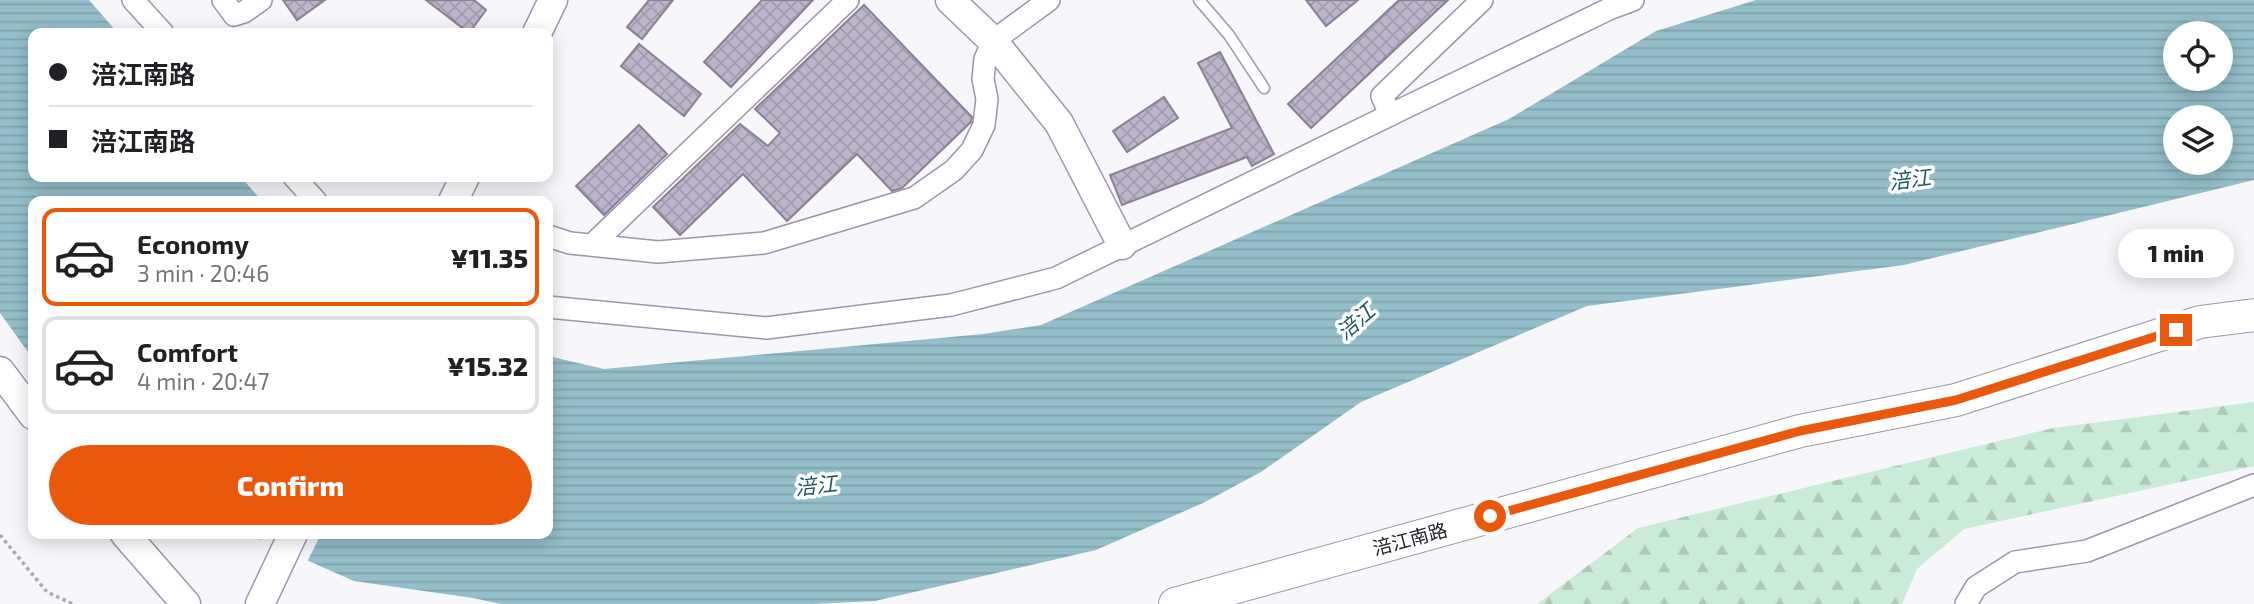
<!DOCTYPE html>
<html lang="en">
<head>
<meta charset="utf-8">
<style>
  body { margin:0; font-family:"Exo 2","Noto Sans SC",sans-serif; background:#f6f6f6; color:#202124; height:100vh; display:flex; flex-direction:column; font-size:26px; white-space:nowrap }
  * { box-sizing:border-box; margin:0 }
  p { font-size:23px; color:#757577 }
  .icon { flex:none; width:38px; height:38px; fill:none; stroke:currentColor; stroke-width:2; stroke-linecap:round; stroke-linejoin:round }
  .map { position:relative; flex:1; overflow:hidden }
  .sheet { position:absolute; left:28px; top:196px; width:525px; height:343px; display:flex; flex-direction:column; background:#fff; border-radius:14px; box-shadow:0 4px 18px #0003 }
  .sheet>* { flex:none }
  .guide { position:absolute; left:28px; top:28px; width:525px; height:154px; border-radius:14px; box-shadow:0 4px 18px #0003; display:grid; align-content:center; height:154px; padding:0 21px; background:#fff }
  .fabs { position:absolute; left:2163px; top:21px; display:grid; gap:14px }
  .fabs a { display:grid; place-items:center; width:70px; height:70px; border-radius:50%; background:#fff; box-shadow:0 4px 18px #0003; font-size:35px }
  .end { position:absolute; width:32px; height:32px; margin:-16px; border:9px solid #ea580c; background:#fff; box-shadow:0 0 0 4px #fff }
  .from { border-radius:50% }
  .bubble { position:absolute; height:49px; border-radius:24px; background:#fff; box-shadow:0 4px 18px #0003; font-size:23px; font-weight:800; line-height:49px; text-align:center }
  .guide b { display:flex; align-items:center; gap:24px; height:66px; font-size:26px }
  .guide b+b { border-top:2px solid #e0e0e0 }
  .guide i { width:18px; height:18px; background:#202124 }
  ul { padding:12px 0 0; list-style:none }
  li { display:flex; align-items:center; gap:21px; height:98px; margin:0 14px 10px; padding:0 7px; border:4px solid #e0e0e0; border-radius:14px }
  li div { flex:1 }
  li b { display:block; font-size:26px }
  li em { font-style:normal; font-weight:800 }
  li.current { border-color:#ea580c }
  li>.icon { width:63px; height:63px; stroke-width:1.5 }
  .action { display:flex; gap:14px; margin-top:auto; padding:14px 21px }
  .action a { flex:1; height:80px; border-radius:42px; background:#ea580c; color:#fff; font-size:28px; font-weight:800; line-height:80px; text-align:center }
  .map>svg:first-child { display:block }
  .forest { fill:url(#forest-firs) }
  .water { fill:url(#water-rules); fill-rule:evenodd }
  .pier { fill:#f7f6fb }
  .building { fill:url(#building-cross-hatch); stroke:#8a8198; stroke-width:2 }
  .lines { fill:none; stroke-linecap:round; stroke-linejoin:round }
  .lane-casing { stroke:#9c96ad; stroke-width:13 }
  .street-casing { stroke:#9c96ad; stroke-width:24 }
  .secondary-casing { stroke:#9c96ad; stroke-width:31 }
  .primary-casing { stroke:#9c96ad; stroke-width:34 }
  .path { stroke:#acaab0; stroke-width:3.5; stroke-dasharray:3.5 3.5; stroke-linecap:butt }
  .lane { stroke:#fff; stroke-width:10 }
  .street { stroke:#fff; stroke-width:21 }
  .secondary { stroke:#fff; stroke-width:28 }
  .primary { stroke:#fff; stroke-width:32 }
  .route { stroke:#ea580c; stroke-width:9 }
  .labels { text-anchor:middle; stroke-width:7; stroke-linejoin:round; paint-order:stroke }
  .street-label { font-size:19px; fill:#1d1a23; stroke:#fff }
  .water-label { font-size:21px; font-style:italic; fill:#1c5662; stroke:#fff }
</style>
</head>
<body>
<div class="map">
<svg width="2254" height="604" viewBox="0 0 2254 604">
  <defs>
    <pattern id="forest-firs" width="22" height="20" patternUnits="userSpaceOnUse" patternTransform="scale(1.75)"><rect width="22" height="20" fill="#caebd7"/><path d="M5 1l3.5 6h-7zM16 11l3.5 6h-7z" fill="#adc9b8"/></pattern>
    <pattern id="water-rules" width="6" height="5" patternUnits="userSpaceOnUse" patternTransform="scale(1.75)"><rect width="6" height="5" fill="#94bec9"/><path d="M0 2.5h6" fill="none" stroke="#7fa3ac"/></pattern>
    <pattern id="building-cross-hatch" width="8" height="8" patternUnits="userSpaceOnUse" patternTransform="scale(1.75)"><rect width="8" height="8" fill="#bdb4cc"/><path d="M0 0l8 8M0 8l8-8" fill="none" stroke="#a29aaf"/></pattern>
  </defs>
  <rect width="100%" height="100%" fill="#f7f6fb"/>
  <!-- forest -->
  <path class="forest" d="M2254 402V466L1964 529 1917 569 1902 604H1537L1638 528 2053 428Z"/>
  <!-- water -->
  <g class="water">
    <path d="M0 0H89L118 33H33V177H241L262 201H33V359L0 313Z"/>
    <path d="M1756 0H2254V180L1904 265 1587 306 1361 402 1261 472 1203 503 1096 550 875 601 813 604H501L473 598 354 581 247 534H548V356L604 369 983 334 1041 325 1509 119 1656 31ZM2175 33H2221V79H2175ZM2175 117H2221V163H2175Z"/>
  </g>
  <!-- pier -->
  <path class="pier" d="M263 534H321L306 564 259 543Z"/>
  <!-- building -->
  <g class="building">
    <path d="M283 0H325L297 20Z"/>
    <path d="M426 0H474L486 10 469 33Z"/>
    <path d="M649 0H673L642 39 627 27Z"/>
    <path d="M762 0H813L731 87 704 62Z"/>
    <path d="M1306 0H1358L1326 26Z"/>
    <path d="M1399 0H1448L1311 128 1288 104Z"/>
    <path d="M864 5 972 117 971 122 902 188 892 191 857 154 787 221 743 174 680 235 653 207 740 124 768 146 780 133 755 109Z"/>
    <path d="M639 44 701 94 684 116 621 66Z"/>
    <path d="M1220 52 1274 154 1252 166 1247 157 1122 205 1110 175 1232 128 1198 63Z"/>
    <path d="M1164 97 1178 118 1127 152 1113 131Z"/>
    <path d="M639 125 667 154 604 215 576 186Z"/>
  </g>
  <g class="lines">
    <!-- lane casing -->
    <g class="lane-casing">
      <path id="lane" d="M1199 0 1229 35 1264 88"/>
    </g>
    <!-- street casing -->
    <g class="street-casing">
      <g id="street">
        <path d="M133 0 163 33"/>
        <path d="M223 0 234 15 244 12 261 0"/>
        <path d="M1390 115 1609 9 1633 0"/>
        <path d="M294 177 316 201"/>
        <path d="M548 236 570 243 658 252 764 243 914 198 954 170 972 150 984 125 987 99 983 79 985 59 993 41 1049 0"/>
        <path d="M592 245 848 0"/>
        <path d="M548 307 766 328 951 305 1056 278 1390 115 1382 96 1482 0"/>
        <path d="M1966 604 1976 587 2015 562 2087 551 2254 485"/>
      </g>
    </g>
    <!-- secondary casing -->
    <g class="secondary-casing">
      <g id="secondary">
        <path d="M950 0 993 41 1059 123 1122 245"/>
        <path d="M537 33 553 0"/>
        <path d="M453 201 465 177"/>
        <path d="M0 371 33 415"/>
        <path d="M125 534 186 604"/>
        <path d="M260 604 293 534"/>
      </g>
    </g>
    <!-- primary casing -->
    <g class="primary-casing">
      <path id="primary" d="M1175 604 1800 431 1956 400 2200 322 2254 315"/>
    </g>
    <!-- path -->
    <path class="path" d="M0 535 47 592 73 604"/>
    <!-- lane -->
    <use href="#lane" class="lane"/>
    <!-- street -->
    <use href="#street" class="street"/>
    <!-- secondary -->
    <use href="#secondary" class="secondary"/>
    <!-- primary -->
    <use href="#primary" class="primary"/>
  </g>
  <g class="lines">
    <!-- route -->
    <path class="route" d="M1490 516 1800 431 1956 400 2176 330"/>
  </g>
  <g class="labels">
    <!-- street labels -->
    <g class="street-label">
      <text transform="translate(1410 539) rotate(-15)" y="7">涪江南路</text>
    </g>
    <!-- water labels -->
    <g class="water-label">
      <text transform="translate(1910 180) rotate(-7)" y="7">涪江</text>
      <text transform="translate(1356 322) rotate(-41)" y="7">涪江</text>
      <text transform="translate(816 486) rotate(-6)" y="7">涪江</text>
    </g>
  </g>
</svg>
<div class="fabs">
<a><svg class="icon" aria-label="locate" viewBox="0 0 24 24"><circle cx="12" cy="12" r="6"/><path d="M12 2v4M12 18v4M2 12h4M18 12h4"/></svg></a>
<a><svg class="icon" aria-label="layers" viewBox="0 0 24 24"><path d="M12 4l9 5-9 5-9-5zM3 14l9 5 9-5"/></svg></a>
</div>
<i class="end from" style="left:1490px;top:516px"></i>
<i class="end" style="left:2176px;top:330px"></i>
<div class="bubble" style="left:2118px;top:229px;width:116px">1 min</div>
<div class="guide">
<b><i class="from"></i>涪江南路</b>
<b><i></i>涪江南路</b>
</div>
<section class="sheet">
<ul>
<li class="current"><svg class="icon" aria-label="car" viewBox="0 0 24 24"><path d="M5 17H2v-5l4-1 3-4h7l3 4 3 1v5h-3M9 17h6M6 11h13"/><circle cx="7" cy="17" r="2"/><circle cx="17" cy="17" r="2"/></svg><div><b>Economy</b><p>3 min · 20:46</p></div><em>¥11.35</em></li>
<li><svg class="icon" aria-label="car" viewBox="0 0 24 24"><path d="M5 17H2v-5l4-1 3-4h7l3 4 3 1v5h-3M9 17h6M6 11h13"/><circle cx="7" cy="17" r="2"/><circle cx="17" cy="17" r="2"/></svg><div><b>Comfort</b><p>4 min · 20:47</p></div><em>¥15.32</em></li>
</ul>
<div class="action"><a>Confirm</a></div>
</section>
</div>
</body>
</html>
